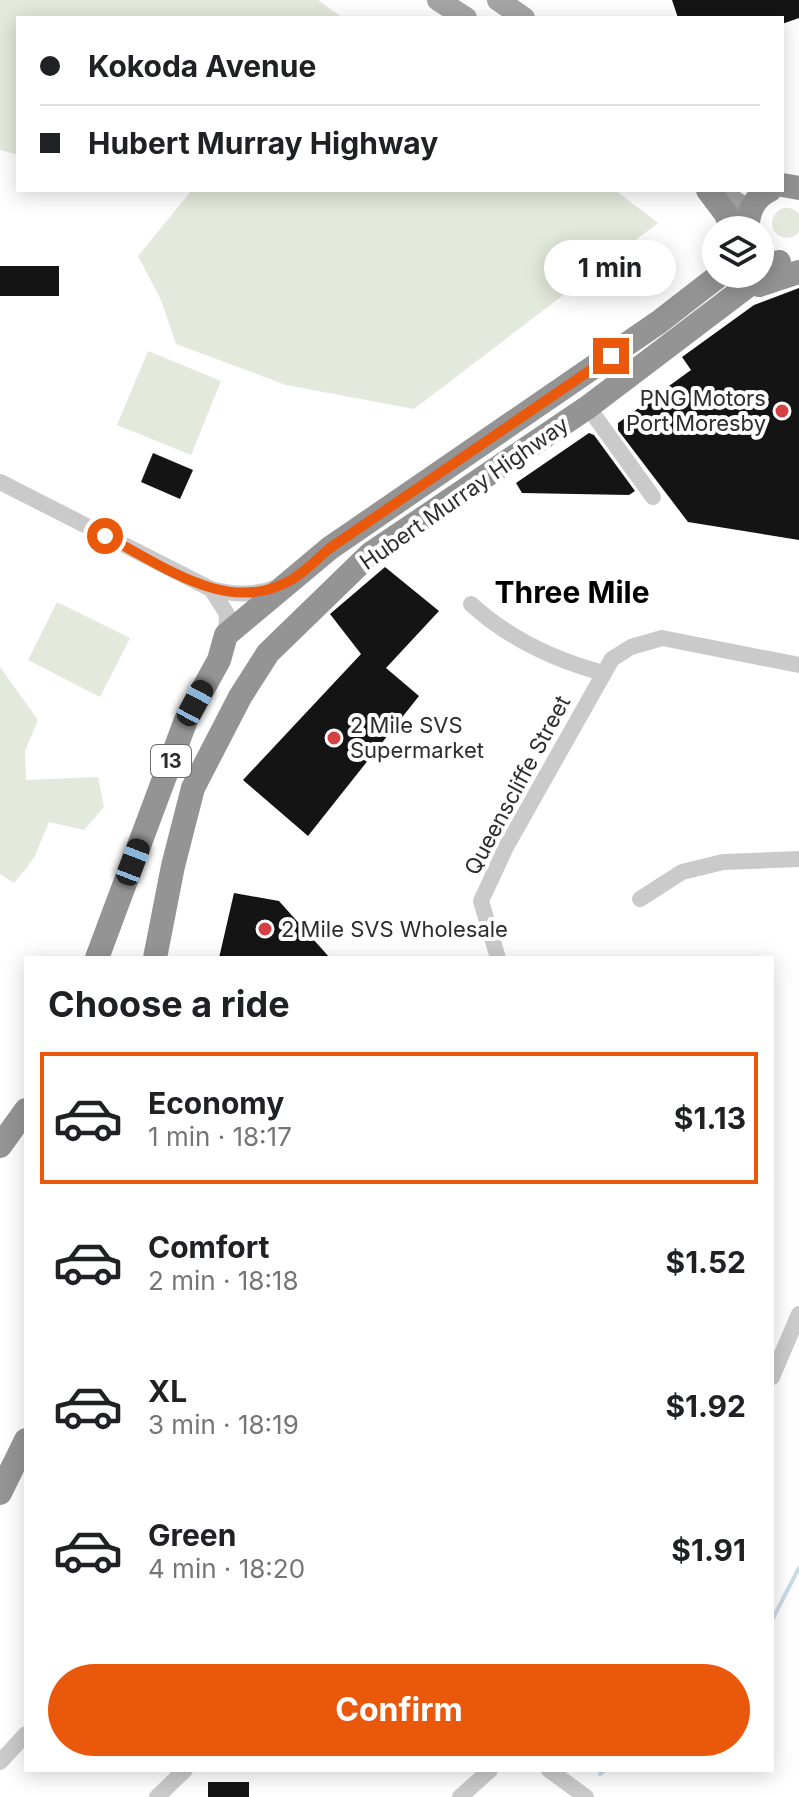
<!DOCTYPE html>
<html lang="en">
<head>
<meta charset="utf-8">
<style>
  body { margin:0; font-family:Inter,sans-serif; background:#f6f6f6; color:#202124; height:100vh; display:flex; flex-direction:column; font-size:30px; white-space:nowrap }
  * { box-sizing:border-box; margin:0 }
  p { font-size:26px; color:#757577 }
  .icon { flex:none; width:44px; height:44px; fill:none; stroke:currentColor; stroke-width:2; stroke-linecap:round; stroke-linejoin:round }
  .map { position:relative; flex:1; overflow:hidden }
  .sheet { position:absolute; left:24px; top:956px; width:750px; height:816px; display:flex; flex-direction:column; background:#fff; border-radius:0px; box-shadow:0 4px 20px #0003 }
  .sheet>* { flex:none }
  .banner { position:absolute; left:16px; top:16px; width:768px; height:176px; border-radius:0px; box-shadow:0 4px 20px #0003; display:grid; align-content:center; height:176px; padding:0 24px; background:#fff }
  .tools { position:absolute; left:702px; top:216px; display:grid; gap:16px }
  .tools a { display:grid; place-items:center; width:72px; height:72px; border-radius:50%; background:#fff; box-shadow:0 4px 20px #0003; font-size:40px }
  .end { position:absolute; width:36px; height:36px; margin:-18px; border:10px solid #ea580c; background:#fff; box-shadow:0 0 0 4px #fff }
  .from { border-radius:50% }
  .bubble { position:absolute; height:56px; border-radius:28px; background:#fff; box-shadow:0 4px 20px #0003; font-size:26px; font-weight:700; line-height:56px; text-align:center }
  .car { position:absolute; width:24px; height:48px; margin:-24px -12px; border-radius:10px; box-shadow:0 0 6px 2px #0007; background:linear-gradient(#222 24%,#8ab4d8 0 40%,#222 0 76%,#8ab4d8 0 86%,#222 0) }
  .banner b { display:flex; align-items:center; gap:28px; height:76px; font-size:30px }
  .banner b+b { border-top:2px solid #e0e0e0 }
  .banner i { width:20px; height:20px; background:#202124 }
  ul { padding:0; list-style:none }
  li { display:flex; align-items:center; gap:24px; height:132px; margin:0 16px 12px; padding:0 8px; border:4px solid transparent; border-radius:0px }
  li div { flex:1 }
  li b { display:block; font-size:30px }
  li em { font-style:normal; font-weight:700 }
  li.on { border-color:#ea580c }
  li>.icon { width:72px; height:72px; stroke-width:1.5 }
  h2 { padding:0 24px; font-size:36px; line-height:96px }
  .action { display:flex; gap:16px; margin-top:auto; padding:16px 24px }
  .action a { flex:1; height:92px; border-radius:48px; background:#ea580c; color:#fff; font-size:32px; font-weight:700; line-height:92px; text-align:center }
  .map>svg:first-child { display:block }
  .green { fill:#e3e9dc }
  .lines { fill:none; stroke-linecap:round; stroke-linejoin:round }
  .stream { stroke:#cadbe8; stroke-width:4 }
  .building { fill:#141414 }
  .minor { stroke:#cacaca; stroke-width:16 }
  .major { stroke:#a5a5a5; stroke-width:22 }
  .highway { stroke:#949494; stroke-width:24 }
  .route { stroke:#ea580c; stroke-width:10 }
  .poi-dot { fill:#d44044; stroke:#fff; stroke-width:3 }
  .labels { text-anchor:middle; stroke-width:8; stroke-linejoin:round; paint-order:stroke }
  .shield { fill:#fff; stroke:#6c6c6c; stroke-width:2 }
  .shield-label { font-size:20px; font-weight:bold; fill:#2d2d2d }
  .poi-label { font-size:22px; fill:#2d2d2d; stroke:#fff; text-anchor:start }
  .street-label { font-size:22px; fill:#2d2d2d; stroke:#fff }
  .district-label { font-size:30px; font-weight:bold; fill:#000; stroke:#fff }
</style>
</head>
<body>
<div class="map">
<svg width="799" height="1797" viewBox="0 0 799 1797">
  <rect width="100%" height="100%" fill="#fff"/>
  <!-- green -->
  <g class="green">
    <path d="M0 0H318L343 18H18V155L0 150Z"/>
    <path d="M192 190H615L658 223 414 409 286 385 176 344 161 300 138 256Z"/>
    <circle cx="787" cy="223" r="15"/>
    <path d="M148 351 221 381 191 455 117 425Z"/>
    <path d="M57 602 130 638 100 697 28 660Z"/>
    <path d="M0 667 38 720 25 751 26 780 98 777 104 807 84 830 49 822 34 858 14 883 0 874Z"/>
  </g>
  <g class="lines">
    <!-- stream -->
    <g class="stream">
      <path d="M772 1620 799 1568"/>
      <path d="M600 1774 605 1770"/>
    </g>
  </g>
  <!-- building -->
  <g class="building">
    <path d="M672 0H799V18L782 24V18H678Z"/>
    <rect x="0" y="266" width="59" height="30"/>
    <path d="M799 288V540L688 522 618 430V423L691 370 682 357 754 305Z"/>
    <path d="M589 433 594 435 635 491 629 495 522 493 516 483Z"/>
    <path d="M153 453 193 470 180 499 141 482Z"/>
    <path d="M385 567 439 611 386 668 419 696 308 836 243 780 361 654 330 614Z"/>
    <path d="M234 893 279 901 330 958H219Z"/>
    <rect x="208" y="1782" width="41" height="15"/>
  </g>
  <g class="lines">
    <!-- minor -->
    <g class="minor">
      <path d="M588 407 653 497"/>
      <path d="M0 482 211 589 227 614 226 635"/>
      <path d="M211 589C233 595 253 596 275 588"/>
      <path d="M471 604C508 638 555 660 603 673"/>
      <path d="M640 899 682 872 723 862 799 859"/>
      <path d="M498 958 481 901 506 847 612 659 631 647 662 638 799 665"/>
      <path d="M772 1377 799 1314"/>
      <path d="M0 1762 26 1734"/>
      <path d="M549 1770 586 1797"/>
      <path d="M157 1797 185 1770"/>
      <path d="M460 1797 490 1770"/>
    </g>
    <!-- major -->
    <g class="major">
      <path d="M438 0 466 18"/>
      <path d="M498 0 524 18"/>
      <path d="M718 190 749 212"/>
    </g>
    <!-- highway -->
    <g class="highway">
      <path d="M782 185 799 188"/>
      <path d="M708 190 726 214 732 230"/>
      <path d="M748 230C747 213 754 197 770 190"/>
      <path d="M759 285 799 272"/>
      <path d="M97 958 186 720 219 660 226 635 330 548 659 322 721 274"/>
      <path d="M155 958 173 866 193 788 240 697 268 653 370 554 588 407 779 262"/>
      <path d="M0 1146 26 1110"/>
      <path d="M0 1493 26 1440"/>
    </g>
  </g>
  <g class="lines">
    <!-- route -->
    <path class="route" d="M105 536C162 564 227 617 291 580 305 572 317 559 330 548L611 356"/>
  </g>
  <!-- markers -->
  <g class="poi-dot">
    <circle cx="782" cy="411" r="8"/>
    <circle cx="334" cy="738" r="8"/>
    <circle cx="265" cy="929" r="8"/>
  </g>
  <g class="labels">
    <!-- shield labels -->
    <rect class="shield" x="151" y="745" width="40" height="32" rx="6"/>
    <g class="shield-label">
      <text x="171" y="768">13</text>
    </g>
    <!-- poi labels -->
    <g class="poi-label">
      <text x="766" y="406" text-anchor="end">PNG Motors<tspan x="766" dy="25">Port Moresby</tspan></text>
      <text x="350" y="733">2 Mile SVS<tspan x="350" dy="25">Supermarket</tspan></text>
      <text x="281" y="937">2 Mile SVS Wholesale</text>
    </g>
    <!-- street labels -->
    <g class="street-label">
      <text transform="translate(464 493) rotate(-35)" y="8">Hubert Murray Highway</text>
      <text transform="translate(517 785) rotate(-62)" y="8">Queenscliffe Street</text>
    </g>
    <!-- district labels -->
    <g class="district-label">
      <text x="572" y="603">Three Mile</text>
    </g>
  </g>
</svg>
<div class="tools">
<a><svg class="icon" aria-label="layers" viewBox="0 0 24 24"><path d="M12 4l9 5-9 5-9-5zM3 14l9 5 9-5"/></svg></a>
</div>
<i class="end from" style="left:105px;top:536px"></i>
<i class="end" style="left:611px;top:356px"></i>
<div class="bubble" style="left:544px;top:240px;width:132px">1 min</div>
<i class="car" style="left:195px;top:703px;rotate:28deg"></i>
<i class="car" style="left:133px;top:862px;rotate:21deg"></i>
<div class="banner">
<b><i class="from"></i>Kokoda Avenue</b>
<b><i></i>Hubert Murray Highway</b>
</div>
<section class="sheet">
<h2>Choose a ride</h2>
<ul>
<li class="on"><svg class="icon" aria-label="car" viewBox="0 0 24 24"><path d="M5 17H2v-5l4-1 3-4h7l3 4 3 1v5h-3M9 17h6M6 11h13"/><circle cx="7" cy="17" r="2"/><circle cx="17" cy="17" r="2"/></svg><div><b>Economy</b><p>1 min · 18:17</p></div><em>$1.13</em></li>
<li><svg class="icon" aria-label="car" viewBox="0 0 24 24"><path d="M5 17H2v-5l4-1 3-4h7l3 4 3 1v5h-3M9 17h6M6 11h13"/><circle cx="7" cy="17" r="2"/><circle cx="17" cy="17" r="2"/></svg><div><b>Comfort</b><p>2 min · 18:18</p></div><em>$1.52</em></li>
<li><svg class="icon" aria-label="car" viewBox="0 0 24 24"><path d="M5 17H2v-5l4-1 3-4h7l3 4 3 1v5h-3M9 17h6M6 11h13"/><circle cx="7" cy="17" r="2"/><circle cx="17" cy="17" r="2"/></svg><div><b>XL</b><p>3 min · 18:19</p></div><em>$1.92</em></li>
<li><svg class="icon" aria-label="car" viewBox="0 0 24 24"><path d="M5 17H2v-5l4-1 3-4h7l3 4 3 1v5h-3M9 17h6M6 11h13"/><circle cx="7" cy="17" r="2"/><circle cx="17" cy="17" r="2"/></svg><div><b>Green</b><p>4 min · 18:20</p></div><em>$1.91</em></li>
</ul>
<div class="action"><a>Confirm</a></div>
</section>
</div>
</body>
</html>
